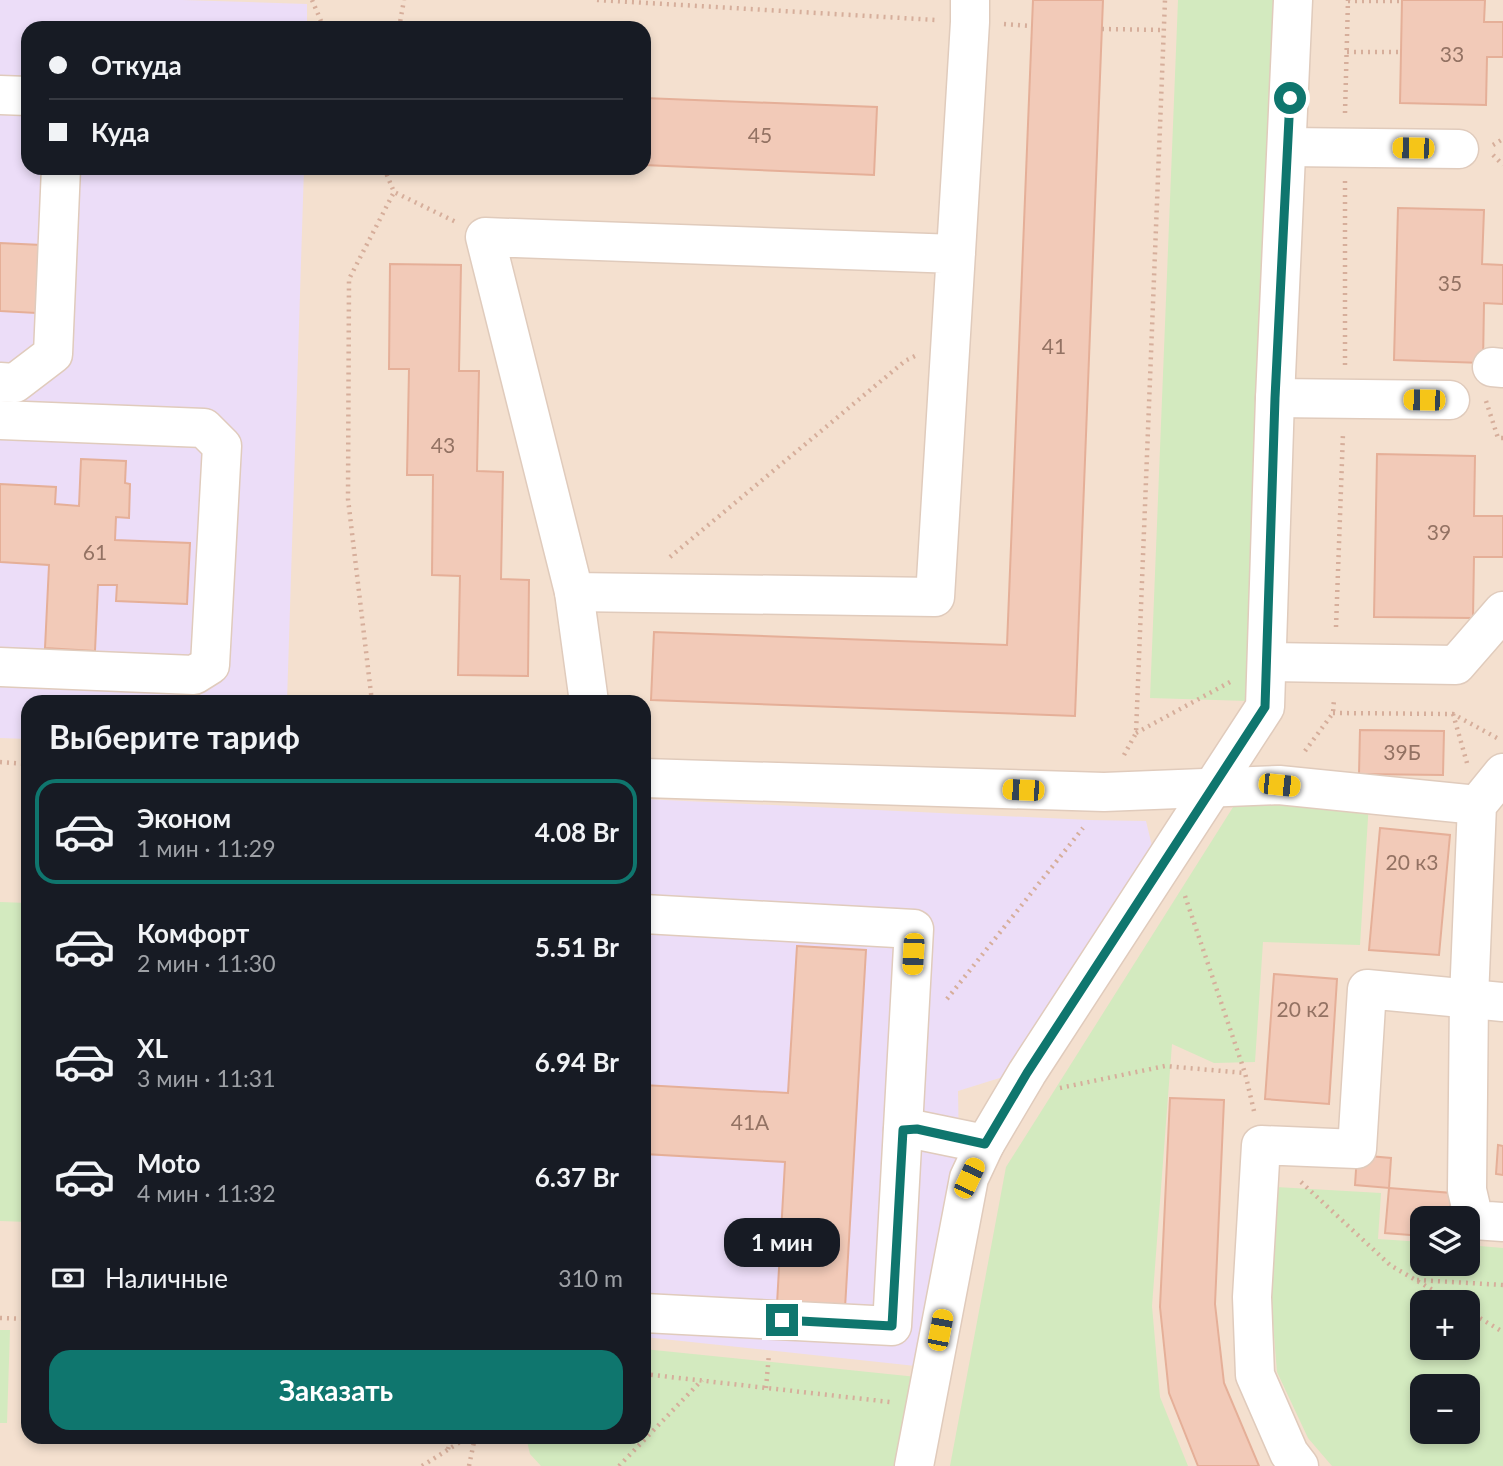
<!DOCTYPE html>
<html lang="ru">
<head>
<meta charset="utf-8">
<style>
  body { margin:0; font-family:Lato,sans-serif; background:#242831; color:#f1f3f6; height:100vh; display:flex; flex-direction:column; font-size:26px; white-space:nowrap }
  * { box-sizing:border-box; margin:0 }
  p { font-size:23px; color:#9ea1a6 }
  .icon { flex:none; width:38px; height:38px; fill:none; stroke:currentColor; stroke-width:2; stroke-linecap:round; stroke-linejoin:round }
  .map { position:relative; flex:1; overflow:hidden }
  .drawer { position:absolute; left:21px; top:695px; width:630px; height:749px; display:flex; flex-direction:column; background:#171b24; border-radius:21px; box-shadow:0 4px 10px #0003 }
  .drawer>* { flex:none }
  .hud { position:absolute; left:21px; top:21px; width:630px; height:154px; border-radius:21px; box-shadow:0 4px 10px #0003; display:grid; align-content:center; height:154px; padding:0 28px; background:#171b24 }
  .tools { position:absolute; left:1410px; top:1206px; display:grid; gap:14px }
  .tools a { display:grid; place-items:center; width:70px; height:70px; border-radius:14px; background:#171b24; box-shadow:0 4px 10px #0003; font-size:35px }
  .end { position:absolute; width:32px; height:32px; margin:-16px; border:9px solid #0f766e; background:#fff; box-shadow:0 0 0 4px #fff }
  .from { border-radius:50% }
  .bubble { position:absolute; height:49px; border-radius:21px; background:#171b24; box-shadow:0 4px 10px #0003; font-size:23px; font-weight:700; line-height:49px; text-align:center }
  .car { position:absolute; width:21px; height:42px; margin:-21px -10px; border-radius:9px; box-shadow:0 0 5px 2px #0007; background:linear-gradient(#f5c518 24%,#345 0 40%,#f5c518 0 76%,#345 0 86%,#f5c518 0) }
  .hud b { display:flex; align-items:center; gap:24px; height:66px; font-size:26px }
  .hud b+b { border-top:2px solid #363941 }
  .hud i { width:18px; height:18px; background:#f1f3f6 }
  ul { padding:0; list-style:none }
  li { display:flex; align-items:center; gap:21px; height:105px; margin:0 14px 10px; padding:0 14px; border:4px solid transparent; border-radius:21px }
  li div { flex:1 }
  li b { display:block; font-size:26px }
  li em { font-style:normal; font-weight:700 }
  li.current { border-color:#0f766e }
  li>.icon { width:63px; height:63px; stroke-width:1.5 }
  h2 { padding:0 28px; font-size:32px; line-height:84px }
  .pay { display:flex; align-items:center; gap:18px; height:77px; padding:0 28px; font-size:26px }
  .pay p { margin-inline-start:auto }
  .cta { display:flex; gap:14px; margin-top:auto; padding:14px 28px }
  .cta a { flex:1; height:80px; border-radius:21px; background:#0f766e; color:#fff; font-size:28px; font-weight:700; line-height:80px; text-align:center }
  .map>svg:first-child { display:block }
  .residential { fill:#f4e0cf; fill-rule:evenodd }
  .education { fill:#ecddf8 }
  .green { fill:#d3eabf; fill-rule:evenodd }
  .building { fill:#f2cab8; stroke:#e5af98; stroke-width:2 }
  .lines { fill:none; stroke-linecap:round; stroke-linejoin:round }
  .minor-casing { stroke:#e0cbbc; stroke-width:41 }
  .path { stroke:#d6ae9b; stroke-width:4.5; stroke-dasharray:2 5; stroke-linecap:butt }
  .minor { stroke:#fff; stroke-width:38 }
  .route { stroke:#0f766e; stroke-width:9 }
  .labels { text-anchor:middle; stroke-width:6; stroke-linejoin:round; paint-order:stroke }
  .number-label { font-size:21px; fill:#937263 }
</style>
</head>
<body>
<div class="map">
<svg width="1503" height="1466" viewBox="0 0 1503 1466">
  <rect width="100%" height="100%" fill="#fcefe0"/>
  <!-- residential -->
  <path class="residential" d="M0 0H1503V1466H0ZM28 28H644V168H28ZM28 702H644V1437H28ZM1423 1218H1468V1264H1423ZM1423 1302H1468V1348H1423ZM1423 1386H1468V1432H1423Z"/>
  <!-- education -->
  <g class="education">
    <path d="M0 0H182L307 4V28H28V168H304L287 702H28V739L0 738Z"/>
    <path d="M644 799 1089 820 1146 821 1153 850 1006 1076 958 1091 959 1149 925 1367 644 1337Z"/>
  </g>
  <!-- green -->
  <g class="green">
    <path d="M1178 0H1276L1248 701 1150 698Z"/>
    <path d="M1369 802 1360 945 1263 942 1255 1062 1214 1063 1172 1044 1152 1306 1160 1397 1188 1466H950L1006 1167 1235 804Z"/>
    <path d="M0 902 28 903V1222L0 1221Z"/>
    <path d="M1276 1187 1381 1193 1378 1239 1423 1242V1264H1468V1245L1503 1248V1466H1332L1308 1438 1277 1372 1271 1299ZM1423 1302H1468V1348H1423ZM1423 1386H1468V1432H1423Z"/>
    <path d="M0 1330H10L7 1423H0Z"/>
    <path d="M644 1349 917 1377 900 1466H541L530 1454 526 1437H644Z"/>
  </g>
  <!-- building -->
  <g class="building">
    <path d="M1033 0H1103L1075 716 651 700 654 632 1007 645Z"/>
    <path d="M1485 0 1484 22H1503V57H1487L1486 105 1400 103 1402 0Z"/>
    <path d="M644 98 877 107 874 175 644 165Z"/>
    <path d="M1398 208 1484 210 1482 264 1503 265V304L1484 303 1483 363 1394 360Z"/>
    <path d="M0 243 41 245 36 313 0 311Z"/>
    <path d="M390 264 461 265 459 371H479L477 471 503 472 501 579 529 580 528 676 458 675 460 576 432 575 433 475H407L409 369H389Z"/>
    <path d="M1377 454 1475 456 1474 516H1503V557H1474L1473 618 1374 617Z"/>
    <path d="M81 459 126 461 125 483 130 484 129 518 116 517 115 540 190 543 187 604 116 601 117 585H98L95 651 45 648 49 565 0 562V484L56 487 55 504 79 506Z"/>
    <path d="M1360 730 1444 731 1443 775 1359 774Z"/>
    <path d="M1380 828 1450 835 1439 955 1369 950Z"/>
    <path d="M797 946 866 950 845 1308 777 1304 785 1162 644 1154V1085L788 1093Z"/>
    <path d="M1274 974 1337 979 1329 1104 1265 1099Z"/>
    <path d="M1170 1098 1224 1100 1215 1304 1224 1383 1259 1466H1198L1169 1393 1160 1307Z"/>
    <path d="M1498 1145 1503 1146V1175L1496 1174Z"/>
    <path d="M1357 1155 1391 1158 1389 1188 1355 1185Z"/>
    <path d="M1389 1188 1452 1193 1449 1218H1423V1236L1385 1233Z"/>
  </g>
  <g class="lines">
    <!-- minor casing -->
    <g class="minor-casing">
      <g id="minor">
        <path d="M0 95 28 96"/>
        <path d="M1288 147 1459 149"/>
        <path d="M956 254 485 237 574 592 935 597 970 22V0"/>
        <path d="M1492 367 1503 368"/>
        <path d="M0 382 15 383 53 354 61 168"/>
        <path d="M1275 398 1450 400"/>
        <path d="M0 420 204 428 222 446 210 665 194 675 0 667"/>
        <path d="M574 592 589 702"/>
        <path d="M1268 662 1456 665 1503 611"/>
        <path d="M1503 773 1477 805 1469 998 1467 1190 1474 1220 1503 1222"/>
        <path d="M644 778 1104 792 1279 785 1477 805"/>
        <path d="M644 914 914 929 892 1326 644 1313"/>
        <path d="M903 1130H917L985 1144"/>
        <path d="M914 1466 969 1178 985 1144 1027 1073 1265 707 1275 398 1293 0"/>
        <path d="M1299 1466 1289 1453 1255 1375 1252 1297 1261 1145 1357 1149 1367 989 1503 1002"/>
      </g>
    </g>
    <!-- path -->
    <g class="path">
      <path d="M312 0 324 28"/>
      <path d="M597 0 936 20"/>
      <path d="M1348 1H1402"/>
      <path d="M1004 24 1032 26"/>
      <path d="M399 28 404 0"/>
      <path d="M1102 29 1164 30"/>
      <path d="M1347 52H1401"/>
      <path d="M1345 113 1348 0"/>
      <path d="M1493 145 1503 139"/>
      <path d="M1493 155 1503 165"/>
      <path d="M384 168 394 192 456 222"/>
      <path d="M1345 365V181"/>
      <path d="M1486 401 1498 438H1503"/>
      <path d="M670 557 905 361 915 356"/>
      <path d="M1336 627 1343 433"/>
      <path d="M372 702 348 499 349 279 394 192"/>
      <path d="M1333 713 1453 714 1497 738"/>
      <path d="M1453 714 1467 763"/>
      <path d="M1136 733 1230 682"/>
      <path d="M1305 751 1333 713 1334 699"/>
      <path d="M1124 755 1136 733 1165 0"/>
      <path d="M0 762 28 764"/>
      <path d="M1185 896 1245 1073 1254 1111"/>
      <path d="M947 999 1083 828"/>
      <path d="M1060 1088 1165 1066 1245 1073"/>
      <path d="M1301 1182 1390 1265 1453 1302"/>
      <path d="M1417 1280 1503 1285"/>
      <path d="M1468 1311 1503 1332"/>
      <path d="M0 1318 28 1319"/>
      <path d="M644 1374 890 1402"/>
      <path d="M766 1388 769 1354"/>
      <path d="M448 1449 452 1437"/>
      <path d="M422 1466 468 1437"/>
      <path d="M469 1466 475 1437"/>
      <path d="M619 1466 702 1380"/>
    </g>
    <!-- minor -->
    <use href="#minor" class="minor"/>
  </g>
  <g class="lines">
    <!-- route -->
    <path class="route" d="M782 1320 892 1326 903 1130 917 1129 985 1144 1027 1073 1265 707 1275 398 1290 98"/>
  </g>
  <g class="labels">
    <!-- number labels -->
    <g class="number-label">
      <text x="1452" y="62">33</text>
      <text x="760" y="143">45</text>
      <text x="1450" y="291">35</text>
      <text x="1054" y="354">41</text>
      <text x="443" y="453">43</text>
      <text x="1439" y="540">39</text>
      <text x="95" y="560">61</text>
      <text x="1402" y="760">39Б</text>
      <text x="1412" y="870">20 к3</text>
      <text x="1303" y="1017">20 к2</text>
      <text x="750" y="1130">41А</text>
    </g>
  </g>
</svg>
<div class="tools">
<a><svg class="icon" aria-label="layers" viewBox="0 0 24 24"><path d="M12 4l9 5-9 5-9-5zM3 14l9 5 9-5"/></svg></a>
<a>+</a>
<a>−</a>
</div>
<i class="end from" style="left:1290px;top:98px"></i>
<i class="end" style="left:782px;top:1320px"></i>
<div class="bubble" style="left:724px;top:1218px;width:116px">1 мин</div>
<i class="car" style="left:1413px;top:148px;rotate:271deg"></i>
<i class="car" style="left:1424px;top:400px;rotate:271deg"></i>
<i class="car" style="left:1279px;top:785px;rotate:96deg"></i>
<i class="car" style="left:1023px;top:790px;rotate:272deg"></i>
<i class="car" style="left:913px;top:954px;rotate:183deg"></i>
<i class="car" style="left:969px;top:1178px;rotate:25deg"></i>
<i class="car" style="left:940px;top:1330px;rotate:11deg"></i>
<div class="hud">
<b><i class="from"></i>Откуда</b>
<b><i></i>Куда</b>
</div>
<section class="drawer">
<h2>Выберите тариф</h2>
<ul>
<li class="current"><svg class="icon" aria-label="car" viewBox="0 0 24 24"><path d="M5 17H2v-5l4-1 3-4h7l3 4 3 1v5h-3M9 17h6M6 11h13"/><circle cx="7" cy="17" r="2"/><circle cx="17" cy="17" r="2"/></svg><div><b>Эконом</b><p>1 мин · 11:29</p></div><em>4.08 Br</em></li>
<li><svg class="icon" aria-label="car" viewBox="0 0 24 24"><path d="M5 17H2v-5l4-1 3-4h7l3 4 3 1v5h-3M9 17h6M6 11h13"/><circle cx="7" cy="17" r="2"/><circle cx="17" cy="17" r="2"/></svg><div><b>Комфорт</b><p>2 мин · 11:30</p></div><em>5.51 Br</em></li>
<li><svg class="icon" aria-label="car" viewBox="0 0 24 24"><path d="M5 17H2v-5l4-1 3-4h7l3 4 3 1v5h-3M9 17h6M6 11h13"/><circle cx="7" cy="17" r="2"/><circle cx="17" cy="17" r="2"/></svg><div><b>XL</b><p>3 мин · 11:31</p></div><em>6.94 Br</em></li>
<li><svg class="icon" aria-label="car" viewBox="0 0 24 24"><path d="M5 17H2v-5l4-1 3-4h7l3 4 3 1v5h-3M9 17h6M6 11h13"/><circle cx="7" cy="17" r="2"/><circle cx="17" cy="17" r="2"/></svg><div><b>Moto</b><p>4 мин · 11:32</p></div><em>6.37 Br</em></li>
</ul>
<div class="pay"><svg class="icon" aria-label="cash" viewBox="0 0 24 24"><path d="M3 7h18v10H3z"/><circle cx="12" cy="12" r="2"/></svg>Наличные<p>310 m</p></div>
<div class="cta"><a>Заказать</a></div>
</section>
</div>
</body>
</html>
